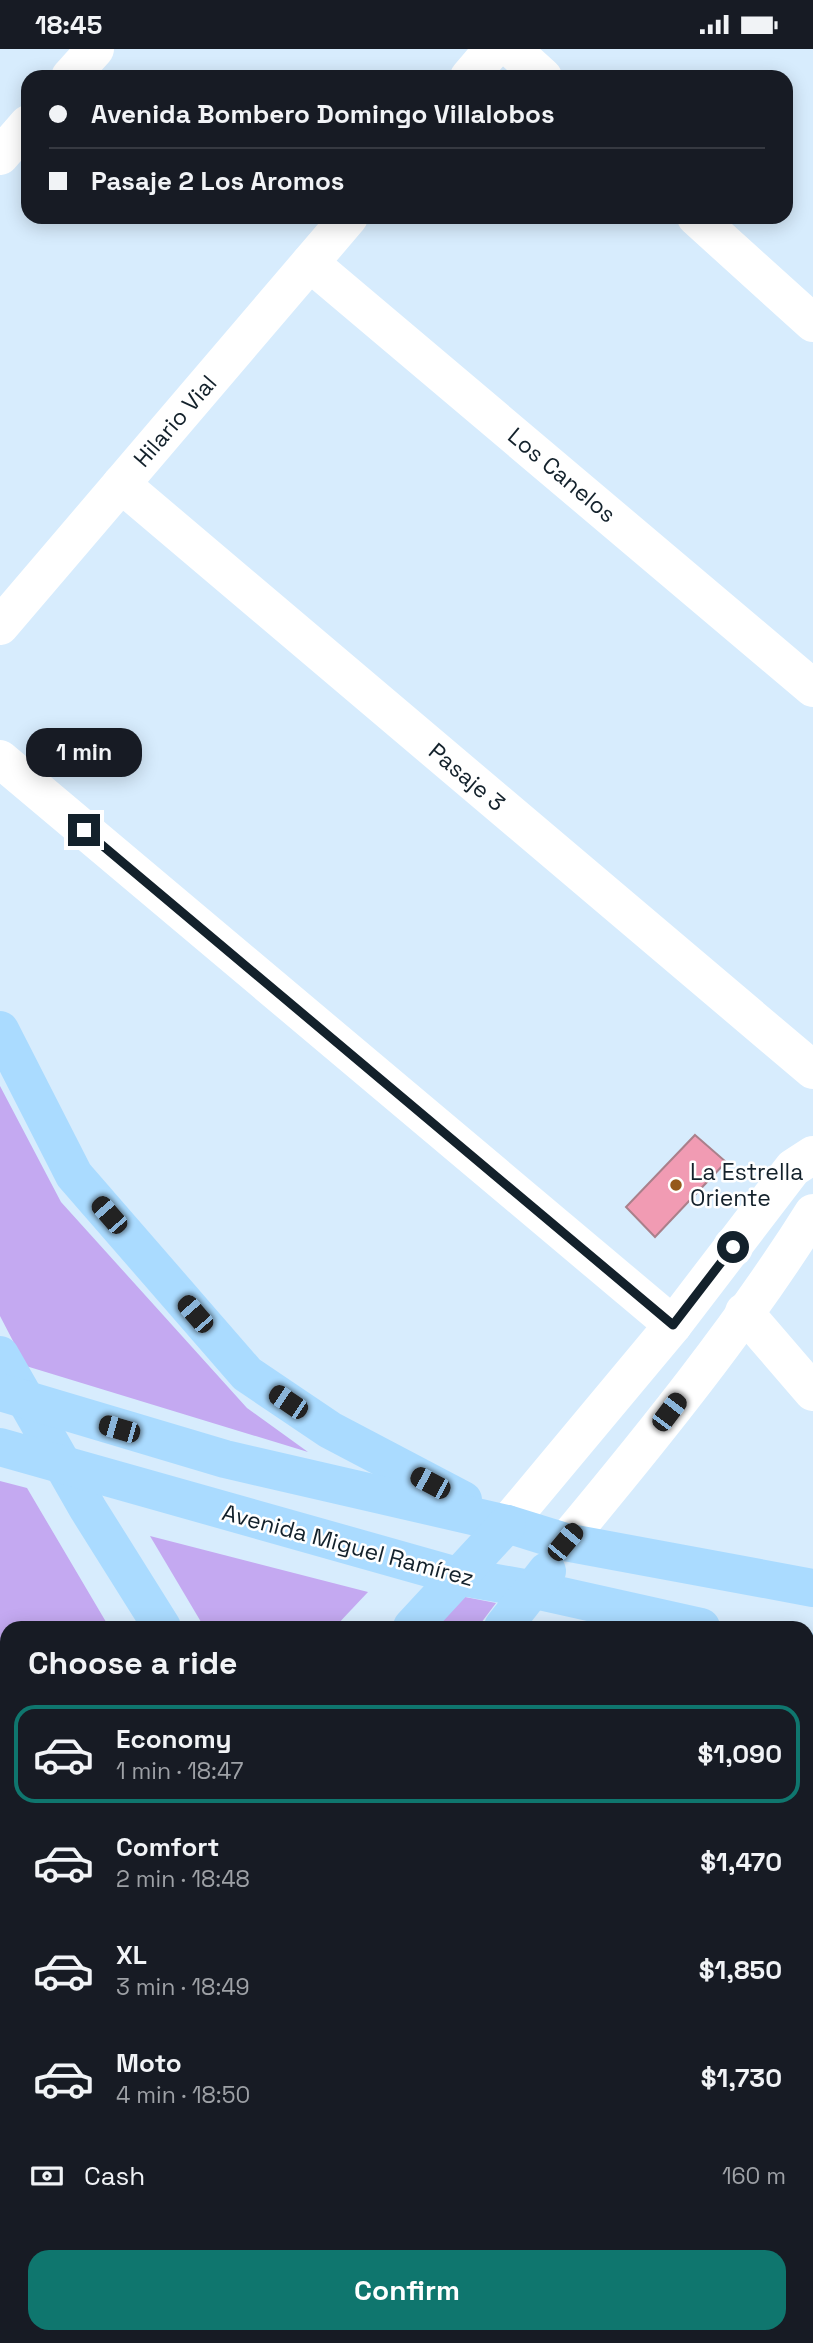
<!DOCTYPE html>
<html lang="en">
<head>
<meta charset="utf-8">
<style>
  body { margin:0; font-family:"Space Grotesk",sans-serif; background:#20242c; color:#f1f3f6; height:100vh; display:flex; flex-direction:column; font-size:26px; white-space:nowrap }
  * { box-sizing:border-box; margin:0 }
  p { font-size:23px; color:#9ea1a6 }
  .icon { flex:none; width:38px; height:38px; fill:none; stroke:currentColor; stroke-width:2; stroke-linecap:round; stroke-linejoin:round }
  .map { position:relative; flex:1; overflow:hidden }
  .drawer { position:absolute; left:0px; top:1572px; width:814px; height:723px; display:flex; flex-direction:column; background:#171b24; border-radius:21px 21px 0 0; box-shadow:0 4px 18px #0003 }
  .drawer>* { flex:none }
  .top-card { position:absolute; left:21px; top:21px; width:772px; height:154px; border-radius:21px; box-shadow:0 4px 18px #0003; display:grid; align-content:center; height:154px; padding:0 28px; background:#171b24 }
  .end { position:absolute; width:32px; height:32px; margin:-16px; border:9px solid #13212b; background:#fff; box-shadow:0 0 0 4px #fff }
  .from { border-radius:50% }
  .bubble { position:absolute; height:49px; border-radius:21px; background:#171b24; box-shadow:0 4px 18px #0003; font-size:23px; font-weight:700; line-height:49px; text-align:center }
  .car { position:absolute; width:21px; height:42px; margin:-21px -10px; border-radius:9px; box-shadow:0 0 5px 2px #0007; background:linear-gradient(#222 24%,#8ab4d8 0 40%,#222 0 76%,#8ab4d8 0 86%,#222 0) }
  .top-card b { display:flex; align-items:center; gap:24px; height:66px; font-size:26px }
  .top-card b+b { border-top:2px solid #363941 }
  .top-card i { width:18px; height:18px; background:#f1f3f6 }
  ul { padding:0; list-style:none }
  li { display:flex; align-items:center; gap:21px; height:98px; margin:0 14px 10px; padding:0 14px; border:4px solid transparent; border-radius:21px }
  li div { flex:1 }
  li b { display:block; font-size:26px }
  li em { font-style:normal; font-weight:700 }
  li.on { border-color:#0f766e }
  li>.icon { width:63px; height:63px; stroke-width:1.5 }
  h2 { padding:0 28px; font-size:32px; line-height:84px }
  .pay { display:flex; align-items:center; gap:18px; height:77px; padding:0 28px; font-size:26px }
  .pay p { margin-inline-start:auto }
  .button { display:flex; gap:14px; margin-top:auto; padding:14px 28px }
  .button a { flex:1; height:80px; border-radius:21px; background:#0f766e; color:#fff; font-size:28px; font-weight:700; line-height:80px; text-align:center }
  .status { display:flex; justify-content:space-between; align-items:center; height:49px; padding:0 35px; background:#171b24; direction:ltr }
  .status svg { height:19px; fill:currentColor }
  .map>svg:first-child { display:block }
  .green { fill:#c4a9f1 }
  .building { fill:#f19bb3; stroke:#aa808b; stroke-width:2 }
  .lines { fill:none; stroke-linecap:round; stroke-linejoin:round }
  .minor { stroke:#fff; stroke-width:38 }
  .major { stroke:#aadbff; stroke-width:38 }
  .route { stroke:#13212b; stroke-width:9 }
  .poi-dot { fill:#95591a; stroke:#fff; stroke-width:2.5 }
  .labels { text-anchor:middle; stroke-width:5; stroke-linejoin:round; paint-order:stroke }
  .street-label { font-size:23px; fill:#13212b; stroke:#fff }
  .poi-label { font-size:23px; fill:#13212b; stroke:#fff; text-anchor:start }
</style>
</head>
<body>
<div class="status"><b>18:45</b><svg viewBox="0 0 49 12"><path d="M0 12V9h3v3zM5 12V6h3v6zM10 12V3h3v9zM15 12V0h3v12zM26 1h20v11H26zM47 4h2v5h-2z"/></svg></div>
<div class="map">
<svg width="813" height="2294" viewBox="0 0 813 2294">
  <rect width="100%" height="100%" fill="#d7ecfd"/>
  <!-- green -->
  <g class="green">
    <path d="M0 1037 61 1153 247 1359 308 1403 26 1317 0 1267Z"/>
    <path d="M0 1432 27 1439 109 1578H7V1822L0 1817Z"/>
    <path d="M150 1487 368 1543 335 1578H204Z"/>
    <path d="M465 1548 496 1554 478 1578H436Z"/>
    <path d="M7 2075V2157L0 2166V2084Z"/>
  </g>
  <!-- building -->
  <path class="building" d="M695 1086 726 1113 655 1188 626 1158Z"/>
  <g class="lines">
    <!-- minor -->
    <g class="minor">
      <path d="M512 0 543 28"/>
      <path d="M70 28 95 0"/>
      <path d="M469 28 493 0"/>
      <path d="M0 107 28 75"/>
      <path d="M696 168 813 274"/>
      <path d="M310 214 813 639"/>
      <path d="M121 435 813 1021"/>
      <path d="M0 577 349 168"/>
      <path d="M0 710 673 1276"/>
      <path d="M744 1263 813 1343"/>
      <path d="M507 1475 673 1276 793 1119 813 1106"/>
      <path d="M565 1493C650 1391 743 1276 813 1164"/>
      <path d="M807 1658 813 1660"/>
      <path d="M0 1843 7 1848"/>
      <path d="M538 2287 547 2294"/>
    </g>
    <!-- major -->
    <g class="major">
      <path d="M0 981 74 1126 247 1325 330 1381 463 1451"/>
      <path d="M0 1306 88 1460 162 1578"/>
      <path d="M0 1343 225 1410 507 1475 565 1493 813 1539"/>
      <path d="M0 1398 457 1527 535 1541 701 1578"/>
      <path d="M412 1578 507 1475"/>
      <path d="M503 1578 547 1522"/>
      <path d="M807 1602 813 1604"/>
      <path d="M0 2054 7 2045"/>
      <path d="M0 2192 7 2184"/>
    </g>
  </g>
  <g class="lines">
    <!-- route -->
    <path class="route" d="M84 781 673 1276 733 1198"/>
  </g>
  <!-- markers -->
  <circle class="poi-dot" cx="676" cy="1136" r="7"/>
  <g class="labels">
    <!-- street labels -->
    <g class="street-label">
      <text transform="translate(175 372) rotate(-49)" y="8">Hilario Vial</text>
      <text transform="translate(562 426) rotate(40)" y="8">Los Canelos</text>
      <text transform="translate(467 728) rotate(40)" y="8">Pasaje 3</text>
      <text transform="translate(348 1496) rotate(15)" y="8">Avenida Miguel Ramírez</text>
    </g>
    <!-- poi labels -->
    <g class="poi-label">
      <text x="690" y="1131">La Estrella<tspan x="690" dy="26">Oriente</tspan></text>
    </g>
  </g>
</svg>
<i class="end from" style="left:733px;top:1198px"></i>
<i class="end" style="left:84px;top:781px"></i>
<div class="bubble" style="left:26px;top:679px;width:116px">1 min</div>
<i class="car" style="left:109px;top:1166px;rotate:319deg"></i>
<i class="car" style="left:195px;top:1265px;rotate:319deg"></i>
<i class="car" style="left:288px;top:1353px;rotate:304deg"></i>
<i class="car" style="left:669px;top:1363px;rotate:37deg"></i>
<i class="car" style="left:119px;top:1380px;rotate:286deg"></i>
<i class="car" style="left:430px;top:1434px;rotate:298deg"></i>
<i class="car" style="left:565px;top:1493px;rotate:40deg"></i>
<div class="top-card">
<b><i class="from"></i>Avenida Bombero Domingo Villalobos</b>
<b><i></i>Pasaje 2 Los Aromos</b>
</div>
<section class="drawer">
<h2>Choose a ride</h2>
<ul>
<li class="on"><svg class="icon" aria-label="car" viewBox="0 0 24 24"><path d="M5 17H2v-5l4-1 3-4h7l3 4 3 1v5h-3M9 17h6M6 11h13"/><circle cx="7" cy="17" r="2"/><circle cx="17" cy="17" r="2"/></svg><div><b>Economy</b><p>1 min · 18:47</p></div><em>$1,090</em></li>
<li><svg class="icon" aria-label="car" viewBox="0 0 24 24"><path d="M5 17H2v-5l4-1 3-4h7l3 4 3 1v5h-3M9 17h6M6 11h13"/><circle cx="7" cy="17" r="2"/><circle cx="17" cy="17" r="2"/></svg><div><b>Comfort</b><p>2 min · 18:48</p></div><em>$1,470</em></li>
<li><svg class="icon" aria-label="car" viewBox="0 0 24 24"><path d="M5 17H2v-5l4-1 3-4h7l3 4 3 1v5h-3M9 17h6M6 11h13"/><circle cx="7" cy="17" r="2"/><circle cx="17" cy="17" r="2"/></svg><div><b>XL</b><p>3 min · 18:49</p></div><em>$1,850</em></li>
<li><svg class="icon" aria-label="car" viewBox="0 0 24 24"><path d="M5 17H2v-5l4-1 3-4h7l3 4 3 1v5h-3M9 17h6M6 11h13"/><circle cx="7" cy="17" r="2"/><circle cx="17" cy="17" r="2"/></svg><div><b>Moto</b><p>4 min · 18:50</p></div><em>$1,730</em></li>
</ul>
<div class="pay"><svg class="icon" aria-label="cash" viewBox="0 0 24 24"><path d="M3 7h18v10H3z"/><circle cx="12" cy="12" r="2"/></svg>Cash<p>160 m</p></div>
<div class="button"><a>Confirm</a></div>
</section>
</div>
</body>
</html>
